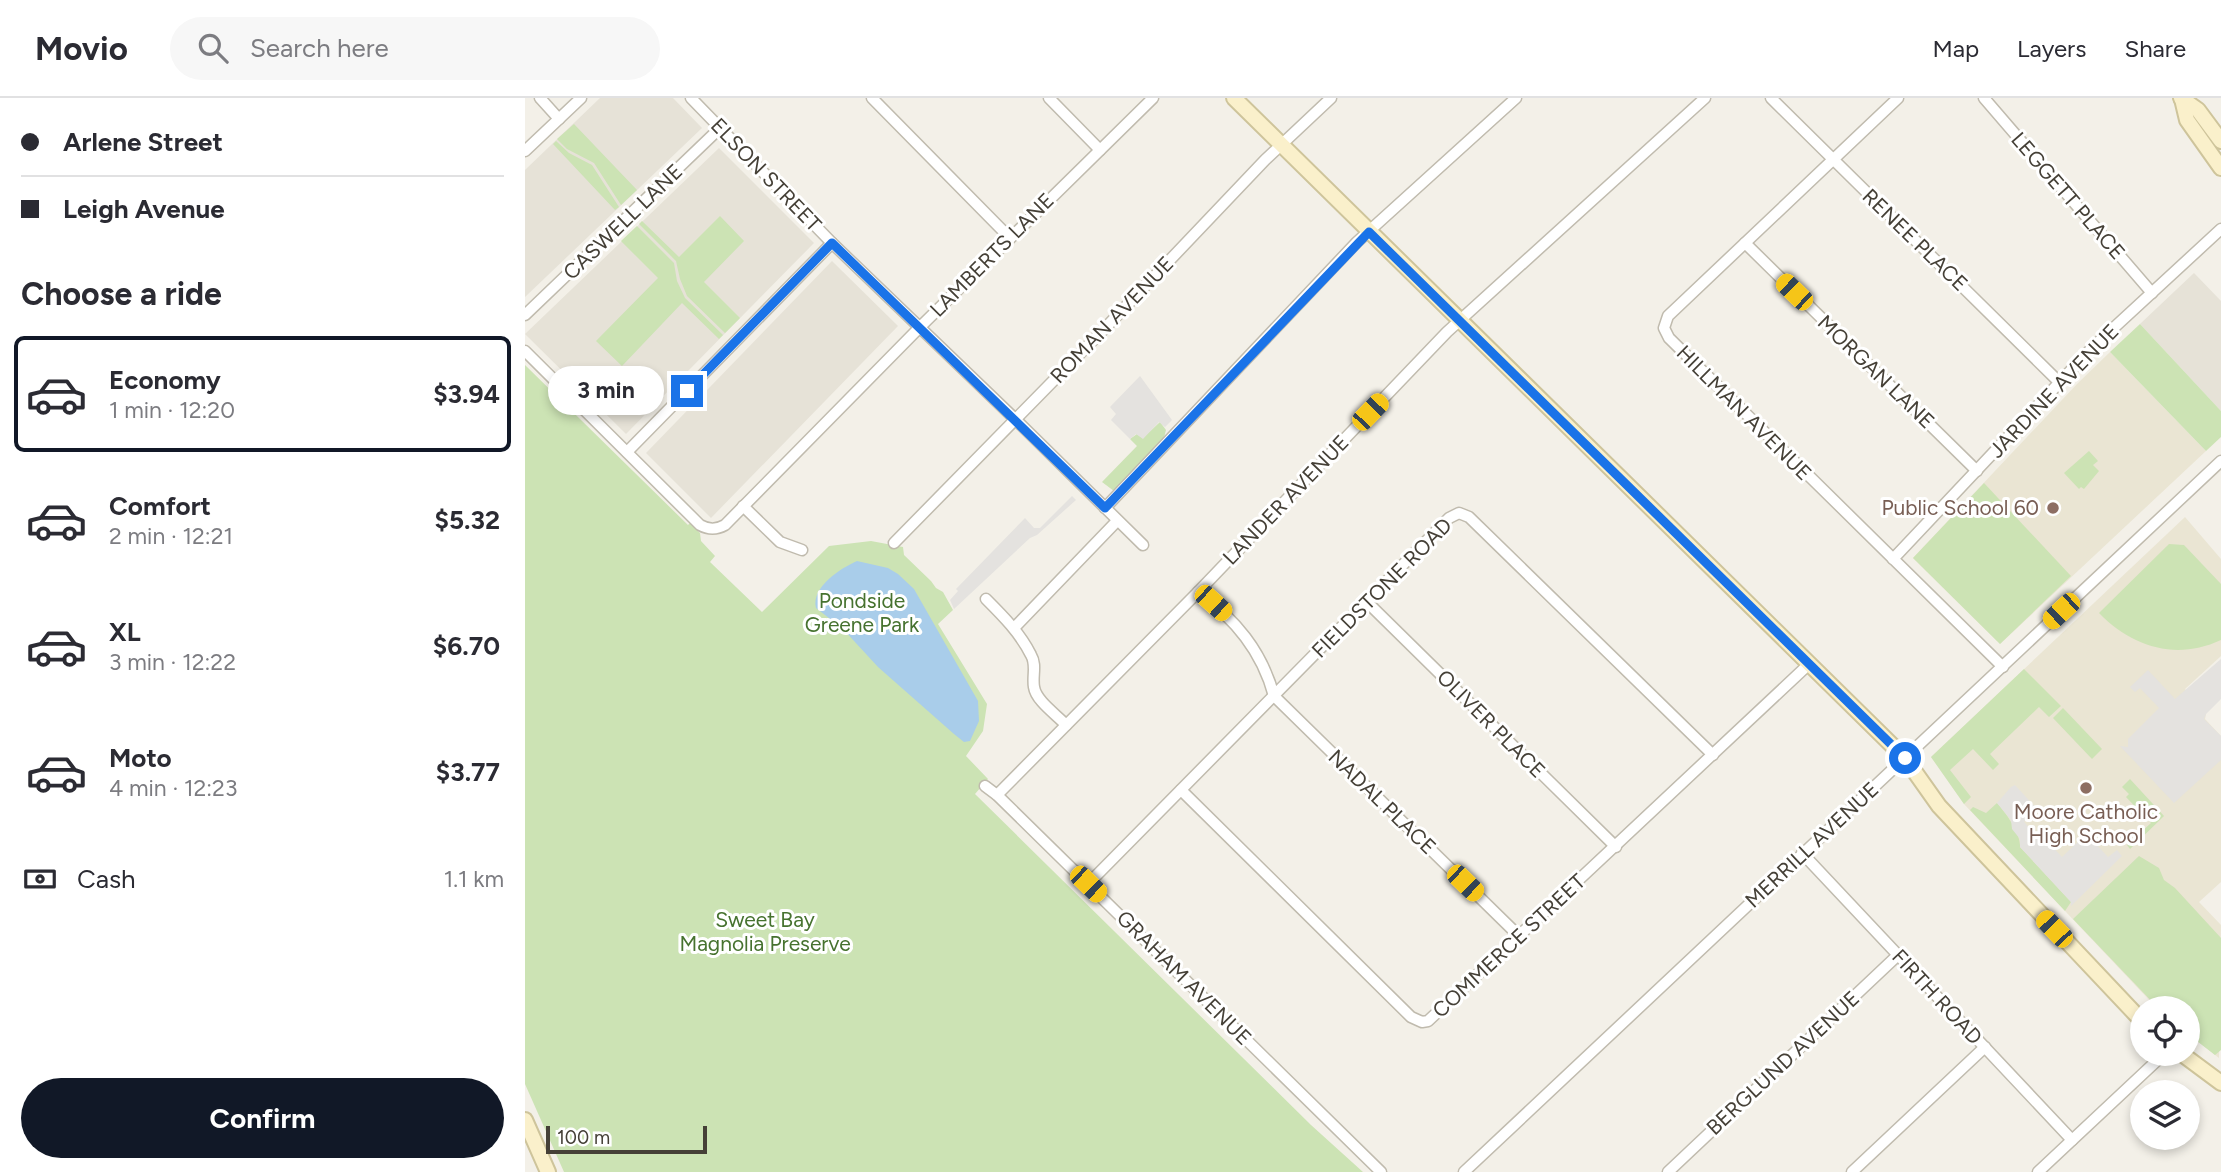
<!DOCTYPE html>
<html lang="en">
<head>
<meta charset="utf-8">
<style>
  body { margin:0; font-family:Figtree,sans-serif; background:#f7f7f7; color:#2b2b33; height:100vh; display:flex; flex-direction:column; font-size:26px; white-space:nowrap }
  * { box-sizing:border-box; margin:0 }
  p { font-size:23px; color:#7c7c81 }
  .icon { flex:none; width:38px; height:38px; fill:none; stroke:currentColor; stroke-width:2; stroke-linecap:round; stroke-linejoin:round }
  .map { position:relative; flex:1; overflow:hidden }
  .panel { display:flex; flex-direction:column; background:#fff; width:525px }
  .panel>* { flex:none }
  .banner { display:grid; align-content:center; height:154px; padding:0 21px; background:#fff }
  .controls { position:absolute; left:1605px; top:898px; display:grid; gap:14px }
  .controls a { display:grid; place-items:center; width:70px; height:70px; border-radius:50%; background:#fff; box-shadow:0 4px 10px #0003; font-size:35px }
  .scale { position:absolute; left:21px; bottom:18px; width:161px; box-sizing:border-box; padding-left:7px; border:4px solid #454037; border-top:0; font-size:19px; line-height:24px; white-space:nowrap; color:#454037; -webkit-text-stroke:5px #fff; paint-order:stroke }
  .end { position:absolute; width:32px; height:32px; margin:-16px; border:9px solid #1a73e8; background:#fff; box-shadow:0 0 0 4px #fff }
  .from { border-radius:50% }
  .bubble { position:absolute; height:49px; border-radius:24px; background:#fff; box-shadow:0 4px 10px #0003; font-size:23px; font-weight:700; line-height:49px; text-align:center }
  .car { position:absolute; width:21px; height:42px; margin:-21px -10px; border-radius:9px; box-shadow:0 0 5px 2px #0007; background:linear-gradient(#f5c518 24%,#345 0 40%,#f5c518 0 76%,#345 0 86%,#f5c518 0) }
  .banner b { display:flex; align-items:center; gap:24px; height:66px; font-size:26px }
  .banner b+b { border-top:2px solid #e1e1e2 }
  .banner i { width:18px; height:18px; background:#2b2b33 }
  ul { padding:0; list-style:none }
  li { display:flex; align-items:center; gap:21px; height:116px; margin:0 14px 10px; padding:0 7px; border:4px solid transparent; border-radius:10px }
  li div { flex:1 }
  li b { display:block; font-size:26px }
  li em { font-style:normal; font-weight:700 }
  li.selected { border-color:#111827 }
  li>.icon { width:63px; height:63px; stroke-width:1.5 }
  h2 { padding:0 21px; font-size:32px; line-height:84px }
  .pay { display:flex; align-items:center; gap:18px; height:77px; padding:0 21px; font-size:26px }
  .pay p { margin-inline-start:auto }
  .action { display:flex; gap:14px; margin-top:auto; padding:14px 21px }
  .action a { flex:1; height:80px; border-radius:42px; background:#111827; color:#fff; font-size:28px; font-weight:700; line-height:80px; text-align:center }
  header { display:flex; align-items:center; gap:42px; box-sizing:border-box; height:98px; padding:0 35px; background:#fff; border-bottom:2px solid #e1e1e2 }
  header strong { font-size:33px }
  nav { display:flex; gap:38px; margin-inline-start:auto; font-size:24px }
  .search { width:490px; height:63px; background:#f7f7f7; display:flex; align-items:center; gap:18px; box-sizing:border-box; padding:0 24px; border-radius:38px; color:#7c7c81; font-size:26px }
  main { display:flex; flex:1; min-height:0 }
  .map>svg:first-child { display:block }
  .residential { fill:#e6e2d7 }
  .education { fill:#eae5d3 }
  .green { fill:#cce3b4 }
  .parking { fill:#e4e2df }
  .water { fill:#a9cdea }
  .lines { fill:none; stroke-linecap:round; stroke-linejoin:round }
  .street-casing { stroke:#c0bbae; stroke-width:13 }
  .secondary-casing { stroke:#cec49b; stroke-width:18 }
  .street { stroke:#fff; stroke-width:10 }
  .secondary { stroke:#faf0cb; stroke-width:14 }
  .route { stroke:#1a73e8; stroke-width:9 }
  .education-dot { fill:#8d6e63; stroke:#fff; stroke-width:2.5 }
  .labels { text-anchor:middle; stroke-width:6; stroke-linejoin:round; paint-order:stroke }
  .street-label { font-size:21px; fill:#454037; stroke:#fff }
  .education-label { font-size:21px; fill:#785e54; stroke:#fff; text-anchor:end }
  .park-label { font-size:21px; fill:#46722f; stroke:#fff }
</style>
</head>
<body>
<header>
<strong>Movio</strong>
<div class="search"><svg class="icon" aria-label="search" viewBox="0 0 24 24"><circle cx="10" cy="10" r="6"/><path d="M15 15l6 6"/></svg>Search here</div>
<nav><a>Map</a><a>Layers</a><a>Share</a></nav>
</header>
<main>
<section class="panel">
<div class="banner">
<b><i class="from"></i>Arlene Street</b>
<b><i></i>Leigh Avenue</b>
</div>
<h2>Choose a ride</h2>
<ul>
<li class="selected"><svg class="icon" aria-label="car" viewBox="0 0 24 24"><path d="M5 17H2v-5l4-1 3-4h7l3 4 3 1v5h-3M9 17h6M6 11h13"/><circle cx="7" cy="17" r="2"/><circle cx="17" cy="17" r="2"/></svg><div><b>Economy</b><p>1 min · 12:20</p></div><em>$3.94</em></li>
<li><svg class="icon" aria-label="car" viewBox="0 0 24 24"><path d="M5 17H2v-5l4-1 3-4h7l3 4 3 1v5h-3M9 17h6M6 11h13"/><circle cx="7" cy="17" r="2"/><circle cx="17" cy="17" r="2"/></svg><div><b>Comfort</b><p>2 min · 12:21</p></div><em>$5.32</em></li>
<li><svg class="icon" aria-label="car" viewBox="0 0 24 24"><path d="M5 17H2v-5l4-1 3-4h7l3 4 3 1v5h-3M9 17h6M6 11h13"/><circle cx="7" cy="17" r="2"/><circle cx="17" cy="17" r="2"/></svg><div><b>XL</b><p>3 min · 12:22</p></div><em>$6.70</em></li>
<li><svg class="icon" aria-label="car" viewBox="0 0 24 24"><path d="M5 17H2v-5l4-1 3-4h7l3 4 3 1v5h-3M9 17h6M6 11h13"/><circle cx="7" cy="17" r="2"/><circle cx="17" cy="17" r="2"/></svg><div><b>Moto</b><p>4 min · 12:23</p></div><em>$3.77</em></li>
</ul>
<div class="pay"><svg class="icon" aria-label="cash" viewBox="0 0 24 24"><path d="M3 7h18v10H3z"/><circle cx="12" cy="12" r="2"/></svg>Cash<p>1.1 km</p></div>
<div class="action"><a>Confirm</a></div>
</section>
<div class="map">
<svg width="1696" height="1074" viewBox="0 0 1696 1074">
  <rect width="100%" height="100%" fill="#f3f0e8"/>
  <!-- residential -->
  <g class="residential">
    <path d="M75 0H148L177 30 0 199V72Z"/>
    <path d="M194 50 289 145 101 336 0 236Z"/>
    <path d="M307 163 373 228 186 420 121 355Z"/>
    <path d="M1669 175 1696 203V313L1615 226Z"/>
  </g>
  <!-- education -->
  <g class="education">
    <path d="M1585 254 1681 353 1475 546 1388 460 1552 286Z"/>
    <path d="M1660 419 1696 461V558L1660 591 1681 616 1680 621 1696 638V784L1674 804 1696 827 1694 960 1663 936 1662 910H1633L1627 905 1439 706 1406 659Z"/>
  </g>
  <!-- green -->
  <g class="green">
    <path d="M49 26 112 92 96 107 69 65 42 51 32 41Z"/>
    <path d="M31 43 44 55 67 67 94 109 90 112 28 46Z"/>
    <path d="M195 118 219 143 179 184 215 220 200 235 162 198 155 181 151 163 114 126 117 123 154 159Z"/>
    <path d="M112 128 149 165 152 183 160 200 198 237 194 241 157 205 97 268 71 243 133 180 96 143Z"/>
    <path d="M1615 226 1696 313V339L1681 353 1585 254Z"/>
    <path d="M0 267 163 427 165 425 175 435 176 443 190 458 185 464 237 514 304 448 346 443 378 449 379 457 406 483 411 490 418 494 428 512 413 526 462 606 458 633 441 658 463 681 450 696 786 1027 838 1074H39L0 986Z"/>
    <path d="M635 324 641 332 639 340 589 393 577 384 612 348 605 341 612 336 618 340Z"/>
    <path d="M1564 353 1573 363 1568 367 1574 373 1559 391 1556 389 1554 391 1539 375Z"/>
    <path d="M1459 385 1546 478 1475 546 1388 460Z"/>
    <path d="M1644 446 1659 447 1696 486V542C1651 563 1607 549 1574 515Z"/>
    <path d="M1499 571 1536 608 1524 619 1514 609 1465 656 1474 666 1468 672 1448 651 1425 672 1446 699 1439 706 1406 659Z"/>
    <path d="M1538 610 1577 651 1567 661 1528 620Z"/>
    <path d="M1605 681 1639 718 1605 751 1602 747 1626 725 1601 699 1604 696 1597 689Z"/>
    <path d="M1472 705C1481 715 1496 736 1495 749L1546 804 1540 813 1445 712 1448 709 1461 715Z"/>
    <path d="M1614 758 1634 770 1639 782 1650 790 1696 840V952L1690 957 1663 936 1662 910H1633L1548 821Z"/>
  </g>
  <!-- parking -->
  <g class="parking">
    <path d="M615 278 647 322 640 329 634 324 618 341 611 336 605 341 586 322 591 316 585 309Z"/>
    <path d="M547 398 551 402 512 437 505 440 429 511 425 502 433 493 431 491 500 420 509 430H515Z"/>
    <path d="M1696 561V601L1681 616 1679 621 1696 638V662L1649 705 1595 648 1603 649V641L1634 610 1615 590 1610 594 1605 589 1623 572 1650 601Z"/>
    <path d="M1490 687 1512 711 1499 724 1520 747 1523 744 1537 759 1559 738 1566 746 1569 744 1583 759 1592 752 1597 758 1546 808V804L1495 749V741L1487 731 1486 722 1472 705 1486 689Z"/>
  </g>
  <!-- water -->
  <path class="water" d="M332 463 363 470 373 476 389 491 453 603 454 623 445 643 439 644 429 636 353 569 318 531 291 510C286 489 316 470 332 463Z"/>
  <g class="lines">
    <!-- street casing -->
    <g class="street-casing">
      <g id="street">
        <path d="M15 0 34 21"/>
        <path d="M166 0 307 145 490 321 618 447"/>
        <path d="M347 0 485 140"/>
        <path d="M524 0 575 52"/>
        <path d="M1246 0 1534 284"/>
        <path d="M1373 0 1143 218 1139 230 1144 240 1478 569"/>
        <path d="M1459 0 1627 195"/>
        <path d="M0 53 56 0"/>
        <path d="M1220 145 1452 373"/>
        <path d="M0 217 195 30"/>
        <path d="M0 253 175 427C184 432 191 432 200 427L395 229 628 0"/>
        <path d="M102 354 307 145"/>
        <path d="M218 408 255 444 277 452"/>
        <path d="M580 410 832 144 991 0"/>
        <path d="M369 445 585 225 740 62 806 0"/>
        <path d="M1368 461 1568 249 1696 131"/>
        <path d="M673 494C710 521 737 553 749 598L995 839"/>
        <path d="M461 501C478 518 495 535 506 557 512 567 507 578 509 589 511 603 532 617 541 627"/>
        <path d="M842 504 1091 749"/>
        <path d="M489 530 592 423"/>
        <path d="M460 688 472 697 856 1074"/>
        <path d="M656 692 886 919 897 924 903 923 1283 567"/>
        <path d="M472 697 673 494 922 234 1180 0"/>
        <path d="M1277 755 1547 1042"/>
        <path d="M563 786 924 420 934 415 944 419 1188 657"/>
        <path d="M939 1074 1696 363"/>
        <path d="M1143 1074 1373 857"/>
        <path d="M1327 1074 1460 949"/>
        <path d="M1513 1074 1639 956"/>
      </g>
    </g>
    <!-- secondary casing -->
    <g class="secondary-casing">
      <g id="secondary">
        <path d="M709 0 1380 660 1414 708 1617 923"/>
        <path d="M1656 0 1673 12 1696 43"/>
        <path d="M1657 1 1662 22 1696 70"/>
        <path d="M1657 956 1696 985"/>
        <path d="M0 1022 23 1074"/>
      </g>
    </g>
    <!-- street -->
    <use href="#street" class="street"/>
    <!-- secondary -->
    <use href="#secondary" class="secondary"/>
  </g>
  <g class="lines">
    <!-- route -->
    <path class="route" d="M162 293 307 145 580 410 844 134 1380 660"/>
  </g>
  <!-- markers -->
  <g class="education-dot">
    <circle cx="1528" cy="410" r="7"/>
    <circle cx="1561" cy="690" r="7"/>
  </g>
  <g class="labels">
    <!-- street labels -->
    <g class="street-label">
      <text transform="translate(241 77) rotate(46)" y="7">ELSON STREET</text>
      <text transform="translate(1543 98) rotate(49)" y="7">LEGGETT PLACE</text>
      <text transform="translate(98 124) rotate(-44)" y="7">CASWELL LANE</text>
      <text transform="translate(1390 142) rotate(44)" y="7">RENEE PLACE</text>
      <text transform="translate(467 157) rotate(-45)" y="7">LAMBERTS LANE</text>
      <text transform="translate(587 222) rotate(-46)" y="7">ROMAN AVENUE</text>
      <text transform="translate(1351 274) rotate(44)" y="7">MORGAN LANE</text>
      <text transform="translate(1529 293) rotate(-46)" y="7">JARDINE AVENUE</text>
      <text transform="translate(1219 315) rotate(45)" y="7">HILLMAN AVENUE</text>
      <text transform="translate(761 402) rotate(-46)" y="7">LANDER AVENUE</text>
      <text transform="translate(857 490) rotate(-45)" y="7">FIELDSTONE ROAD</text>
      <text transform="translate(966 626) rotate(45)" y="7">OLIVER PLACE</text>
      <text transform="translate(857 704) rotate(44)" y="7">NADAL PLACE</text>
      <text transform="translate(1287 747) rotate(-43)" y="7">MERRILL AVENUE</text>
      <text transform="translate(984 848) rotate(-43)" y="7">COMMERCE STREET</text>
      <text transform="translate(659 880) rotate(45)" y="7">GRAHAM AVENUE</text>
      <text transform="translate(1412 899) rotate(47)" y="7">FIRTH ROAD</text>
      <text transform="translate(1258 965) rotate(-43)" y="7">BERGLUND AVENUE</text>
    </g>
    <!-- education labels -->
    <g class="education-label">
      <text x="1514" y="417">Public School 60</text>
      <text x="1561" y="721" text-anchor="middle">Moore Catholic<tspan x="1561" dy="24">High School</tspan></text>
    </g>
    <!-- park labels -->
    <g class="park-label">
      <text x="337" y="510">Pondside<tspan x="337" dy="24">Greene Park</tspan></text>
      <text x="240" y="829">Sweet Bay<tspan x="240" dy="24">Magnolia Preserve</tspan></text>
    </g>
  </g>
</svg>
<div class="controls">
<a><svg class="icon" aria-label="locate" viewBox="0 0 24 24"><circle cx="12" cy="12" r="6"/><path d="M12 2v4M12 18v4M2 12h4M18 12h4"/></svg></a>
<a><svg class="icon" aria-label="layers" viewBox="0 0 24 24"><path d="M12 4l9 5-9 5-9-5zM3 14l9 5 9-5"/></svg></a>
</div>
<div class="scale">100 m</div>
<i class="end from" style="left:1380px;top:660px"></i>
<i class="end" style="left:162px;top:293px"></i>
<div class="bubble" style="left:23px;top:268px;width:116px">3 min</div>
<i class="car" style="left:1269px;top:194px;rotate:314deg"></i>
<i class="car" style="left:845px;top:314px;rotate:44deg"></i>
<i class="car" style="left:688px;top:505px;rotate:132deg"></i>
<i class="car" style="left:1536px;top:513px;rotate:227deg"></i>
<i class="car" style="left:940px;top:785px;rotate:134deg"></i>
<i class="car" style="left:563px;top:786px;rotate:134deg"></i>
<i class="car" style="left:1529px;top:831px;rotate:316deg"></i>
</div>
</main>
</body>
</html>
